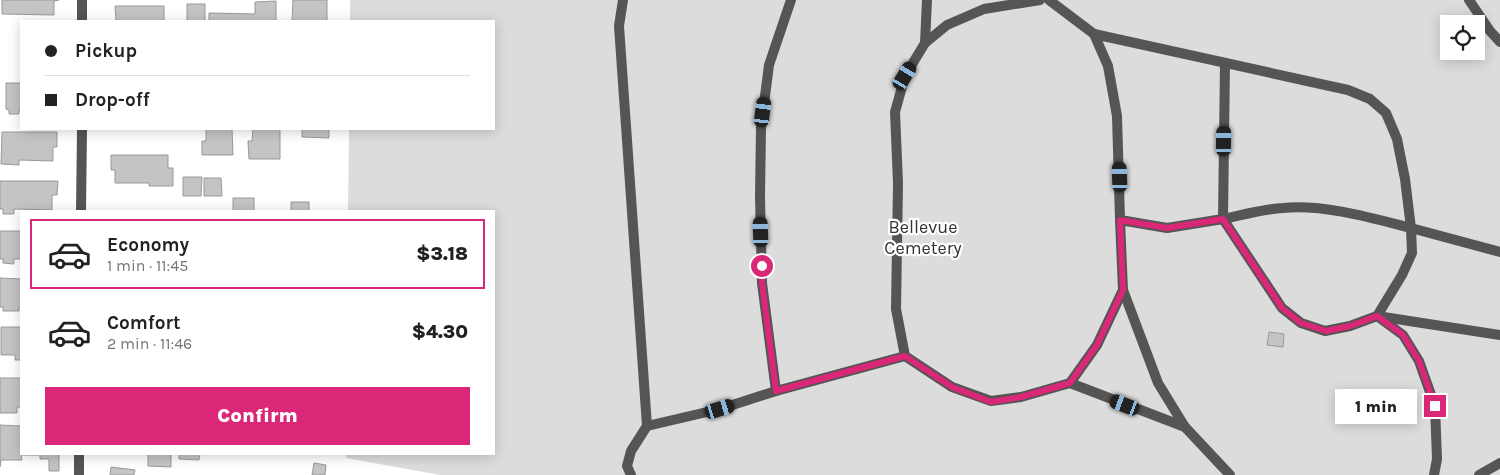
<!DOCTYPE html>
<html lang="en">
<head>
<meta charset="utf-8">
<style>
  body { margin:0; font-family:Karla,sans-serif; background:#f6f6f6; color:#222; height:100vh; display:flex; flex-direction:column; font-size:19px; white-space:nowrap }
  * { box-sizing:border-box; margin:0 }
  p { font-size:16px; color:#767676 }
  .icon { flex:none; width:28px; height:28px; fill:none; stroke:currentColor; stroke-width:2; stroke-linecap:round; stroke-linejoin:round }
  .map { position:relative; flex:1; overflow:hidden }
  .drawer { position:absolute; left:20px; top:210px; width:475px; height:245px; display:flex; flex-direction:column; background:#fff; border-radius:0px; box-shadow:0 2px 12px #0003 }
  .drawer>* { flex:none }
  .guide { position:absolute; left:20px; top:20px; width:475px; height:110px; border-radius:0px; box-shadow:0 2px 12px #0003; display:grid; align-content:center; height:110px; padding:0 25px; background:#fff }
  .controls { position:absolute; left:1440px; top:15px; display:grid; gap:10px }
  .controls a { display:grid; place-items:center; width:45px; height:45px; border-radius:0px; background:#fff; box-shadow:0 2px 12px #0003; font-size:25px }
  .end { position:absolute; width:22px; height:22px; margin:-11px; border:6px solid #db2777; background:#fff; box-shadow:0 0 0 2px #fff }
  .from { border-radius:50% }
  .bubble { position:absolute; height:35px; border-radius:0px; background:#fff; box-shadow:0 2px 12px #0003; font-size:16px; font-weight:800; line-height:35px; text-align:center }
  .car { position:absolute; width:15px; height:30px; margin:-15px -8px; border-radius:6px; box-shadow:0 0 4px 1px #0007; background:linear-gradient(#222 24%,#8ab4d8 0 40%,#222 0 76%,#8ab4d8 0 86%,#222 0) }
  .guide b { display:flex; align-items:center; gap:18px; height:48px; font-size:19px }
  .guide b+b { border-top:1px solid #e0e0e0 }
  .guide i { width:12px; height:12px; background:#222 }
  ul { padding:9px 0 0; list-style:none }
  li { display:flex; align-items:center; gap:15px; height:70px; margin:0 10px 8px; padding:0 15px; border:2px solid transparent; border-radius:0px }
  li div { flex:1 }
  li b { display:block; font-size:19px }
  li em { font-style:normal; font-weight:800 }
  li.on { border-color:#db2777 }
  li>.icon { width:45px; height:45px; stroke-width:1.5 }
  .primary-button { display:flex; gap:10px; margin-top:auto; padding:10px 25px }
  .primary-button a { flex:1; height:58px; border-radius:0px; background:#db2777; color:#fff; font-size:20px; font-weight:800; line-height:58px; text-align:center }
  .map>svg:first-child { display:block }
  .green { fill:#dcdcdc; fill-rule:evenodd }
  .building { fill:#c4c4c4; stroke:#999 }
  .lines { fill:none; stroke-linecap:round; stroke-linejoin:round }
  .lane { stroke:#555; stroke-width:10 }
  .street { stroke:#555; stroke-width:10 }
  .route { stroke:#db2777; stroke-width:6 }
  .labels { text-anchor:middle; stroke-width:4.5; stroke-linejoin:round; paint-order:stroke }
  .park-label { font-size:18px; fill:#333; stroke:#fff }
</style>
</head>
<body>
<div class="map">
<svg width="1500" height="475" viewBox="0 0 1500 475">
  <rect width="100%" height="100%" fill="#fff"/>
  <!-- green -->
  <path class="green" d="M350 0H1500V475H440L346 458V454H494V211H348L349 129H494V21H350ZM1449 24H1476V51H1449Z"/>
  <!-- building -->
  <g class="building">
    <path d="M2 0H59L54 1V15L2 14Z"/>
    <path d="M293 0H327V21H292Z"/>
    <path d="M276 1V21H209V13L255 14V2Z"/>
    <rect x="187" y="4" width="18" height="17"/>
    <path d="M115 6H164V21H116Z"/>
    <path d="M6 83H21V110H19V114H9V110L6 109Z"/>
    <path d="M206 129H232L233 155H202V141H206Z"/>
    <path d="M253 129H280V159H249L248 141H252Z"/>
    <path d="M302 129H329V138L302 137Z"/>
    <path d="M2 132H57V147H53V161L19 160V165L1 164Z"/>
    <path d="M111 155H168V168H173V186H149V183H115V170H111Z"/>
    <path d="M183 177H202L201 196H183Z"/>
    <path d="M204 178H221L222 196H204Z"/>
    <path d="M0 181H58L57 195H52V210L14 209V214H3V209H0Z"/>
    <rect x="233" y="198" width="21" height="13"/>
    <rect x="291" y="202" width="18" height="9"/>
    <path d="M0 231H21V259H14V264L3 263V259H0Z"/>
    <path d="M0 278 21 279V307H19V311H3V307H0Z"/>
    <path d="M1 327H21V360H15V355H1Z"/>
    <path d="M1269 332 1284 334 1283 347 1267 345Z"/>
    <path d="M0 378H21V407H17V413H0Z"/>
    <path d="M0 425 21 426V454H59V471H49V459H40V455H21L22 460H1L0 467Z"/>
    <path d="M148 454H171V467L148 466Z"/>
    <path d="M179 454H200L199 460 179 459Z"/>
    <path d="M314 463 326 465 325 475H312Z"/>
    <path d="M111 467 135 470 134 475H110Z"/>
  </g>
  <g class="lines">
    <!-- lane -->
    <g class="lane">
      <path d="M623 0 619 26 647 426 631 451 627 466 631 475"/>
      <path d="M791 0 769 65 761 127 760 197 762 283 776 391 905 356"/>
      <path d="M1040 0 984 9 947 25 925 43 905 76 895 112 898 183 896 309 905 356 952 387 991 401 1021 397 1070 383 1097 345 1123 290 1120 220 1167 228 1223 219 1282 308 1301 323 1325 331 1350 326 1377 316 1500 335"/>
      <path d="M1049 0 1094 34 1348 90 1370 99 1386 113 1397 139 1405 179 1411 228 1500 252"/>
      <path d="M1469 0 1490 31 1500 42"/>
      <path d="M1094 34 1108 66 1117 116 1120 220"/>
      <path d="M925 43 927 0"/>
      <path d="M1225 63 1223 219C1242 215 1263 209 1283 208 1324 204 1372 218 1411 228L1412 253 1402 275 1377 316 1403 335 1419 361 1435 406 1437 459 1434 475"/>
      <path d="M1123 290 1158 383 1185 427 1230 475"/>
      <path d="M1479 475 1500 463"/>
    </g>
    <!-- street -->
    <g class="street">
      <path d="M82 21V0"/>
      <path d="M81 211 82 129"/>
      <path d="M1070 383 1185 427"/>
      <path d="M647 426 720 409 776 391"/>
      <path d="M79 475V454"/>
    </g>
  </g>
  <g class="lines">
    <!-- route -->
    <path class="route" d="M762 266V283L776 391 905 356 952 387 991 402 1021 397 1070 383 1097 345 1123 290 1120 220 1167 228 1223 219 1282 308 1301 323 1326 331 1350 326 1377 316 1403 335 1419 361 1435 406"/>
  </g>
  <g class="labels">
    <!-- park labels -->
    <g class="park-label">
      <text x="923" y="233">Bellevue<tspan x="923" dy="21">Cemetery</tspan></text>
    </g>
  </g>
</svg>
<div class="controls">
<a><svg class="icon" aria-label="locate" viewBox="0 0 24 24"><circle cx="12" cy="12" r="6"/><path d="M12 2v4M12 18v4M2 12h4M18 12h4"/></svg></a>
</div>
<i class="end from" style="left:762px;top:266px"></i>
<i class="end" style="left:1435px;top:406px"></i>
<div class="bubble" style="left:1335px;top:389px;width:82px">1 min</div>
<i class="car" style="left:905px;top:76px;rotate:31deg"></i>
<i class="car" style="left:763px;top:112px;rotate:7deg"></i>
<i class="car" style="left:1224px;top:141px;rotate:1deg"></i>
<i class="car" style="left:1120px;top:177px;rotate:358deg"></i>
<i class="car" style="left:761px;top:232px;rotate:358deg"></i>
<i class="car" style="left:1125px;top:405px;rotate:291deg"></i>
<i class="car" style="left:720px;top:409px;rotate:73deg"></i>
<div class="guide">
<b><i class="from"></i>Pickup</b>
<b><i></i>Drop-off</b>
</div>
<section class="drawer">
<ul>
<li class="on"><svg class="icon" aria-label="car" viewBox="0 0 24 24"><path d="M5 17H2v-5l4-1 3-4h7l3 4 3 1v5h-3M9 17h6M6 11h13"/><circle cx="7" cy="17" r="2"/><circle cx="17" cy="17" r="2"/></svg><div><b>Economy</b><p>1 min · 11:45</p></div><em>$3.18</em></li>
<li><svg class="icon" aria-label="car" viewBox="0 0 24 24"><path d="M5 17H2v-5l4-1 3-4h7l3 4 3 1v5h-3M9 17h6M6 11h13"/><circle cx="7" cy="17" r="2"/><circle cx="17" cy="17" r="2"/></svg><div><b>Comfort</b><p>2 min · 11:46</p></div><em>$4.30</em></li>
</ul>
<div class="primary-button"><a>Confirm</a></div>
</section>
</div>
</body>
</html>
